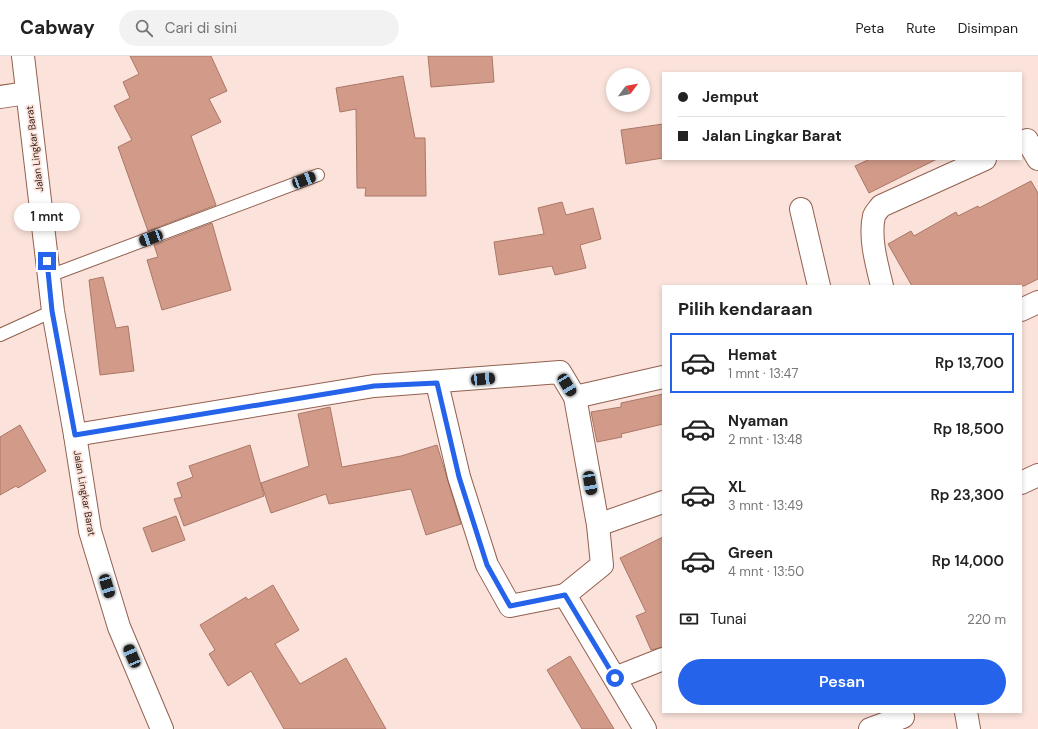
<!DOCTYPE html>
<html lang="id">
<head>
<meta charset="utf-8">
<style>
  body { margin:0; font-family:"DM Sans",sans-serif; background:#f2f2f2; color:#222; height:100vh; display:flex; flex-direction:column; font-size:15px; white-space:nowrap }
  * { box-sizing:border-box; margin:0 }
  p { font-size:13px; color:#767676 }
  .icon { flex:none; width:22px; height:22px; fill:none; stroke:currentColor; stroke-width:2; stroke-linecap:round; stroke-linejoin:round }
  .map { position:relative; flex:1; overflow:hidden }
  .panel { position:absolute; left:662px; top:229px; width:360px; height:428px; display:flex; flex-direction:column; background:#fff; border-radius:0px; box-shadow:0 2px 6px #0003 }
  .panel>* { flex:none }
  .guide { position:absolute; left:662px; top:16px; width:360px; height:88px; border-radius:0px; box-shadow:0 2px 6px #0003; display:grid; align-content:center; height:88px; padding:0 16px; background:#fff }
  .needle { width:26px; rotate:58deg }
  .controls { position:absolute; left:606px; top:12px; display:grid; gap:8px }
  .controls a { display:grid; place-items:center; width:44px; height:44px; border-radius:50%; background:#fff; box-shadow:0 2px 6px #0003; font-size:20px }
  .end { position:absolute; width:18px; height:18px; margin:-9px; border:5px solid #2563eb; background:#fff; box-shadow:0 0 0 2px #fff }
  .from { border-radius:50% }
  .bubble { position:absolute; height:28px; border-radius:14px; background:#fff; box-shadow:0 2px 6px #0003; font-size:13px; font-weight:600; line-height:28px; text-align:center }
  .car { position:absolute; width:12px; height:24px; margin:-12px -6px; border-radius:5px; box-shadow:0 0 3px 1px #0007; background:linear-gradient(#222 24%,#8ab4d8 0 40%,#222 0 76%,#8ab4d8 0 86%,#222 0) }
  .guide b { display:flex; align-items:center; gap:14px; height:38px; font-size:15px }
  .guide b+b { border-top:1px solid #e0e0e0 }
  .guide i { width:10px; height:10px; background:#222 }
  ul { padding:0; list-style:none }
  li { display:flex; align-items:center; gap:12px; height:60px; margin:0 8px 6px; padding:0 8px; border:2px solid transparent; border-radius:0px }
  li div { flex:1 }
  li b { display:block; font-size:15px }
  li em { font-style:normal; font-weight:600 }
  li.selected { border-color:#2563eb }
  li>.icon { width:36px; height:36px; stroke-width:1.5 }
  h2 { padding:0 16px; font-size:18px; line-height:48px }
  .pay { display:flex; align-items:center; gap:10px; height:44px; padding:0 16px; font-size:15px }
  .pay p { margin-inline-start:auto }
  .button { display:flex; gap:8px; margin-top:auto; padding:8px 16px }
  .button a { flex:1; height:46px; border-radius:24px; background:#2563eb; color:#fff; font-size:16px; font-weight:600; line-height:46px; text-align:center }
  header { display:flex; align-items:center; gap:24px; box-sizing:border-box; height:56px; padding:0 20px; background:#fff; border-bottom:1px solid #e0e0e0 }
  header strong { font-size:19px }
  nav { display:flex; gap:22px; margin-inline-start:auto; font-size:14px }
  .search { width:280px; height:36px; background:#f2f2f2; display:flex; align-items:center; gap:10px; box-sizing:border-box; padding:0 14px; border-radius:22px; color:#767676; font-size:15px }
  .map>svg:first-child { display:block }
  .building { fill:#d29b89; stroke:#ab7766 }
  .lines { fill:none; stroke-linecap:round; stroke-linejoin:round }
  .service-casing { stroke:#92604f; stroke-width:14 }
  .minor-casing { stroke:#92604f; stroke-width:24 }
  .trunk-casing { stroke:#92604f; stroke-width:24 }
  .service { stroke:#fff; stroke-width:12 }
  .minor { stroke:#fff; stroke-width:22 }
  .trunk { stroke:#fff; stroke-width:22 }
  .route { stroke:#2563eb; stroke-width:5 }
  .labels { text-anchor:middle; stroke-width:3.5; stroke-linejoin:round; paint-order:stroke }
  .street-label { font-size:10px; fill:#37211a; stroke:#fbe3db }
</style>
</head>
<body>
<header>
<strong>Cabway</strong>
<div class="search"><svg class="icon" aria-label="search" viewBox="0 0 24 24"><circle cx="10" cy="10" r="6"/><path d="M15 15l6 6"/></svg>Cari di sini</div>
<nav><a>Peta</a><a>Rute</a><a>Disimpan</a></nav>
</header>
<div class="map">
<svg width="1038" height="673" viewBox="0 0 1038 673">
  <rect width="100%" height="100%" fill="#fbe3db"/>
  <!-- building -->
  <g class="building">
    <path d="M130 0H211L227 35 209 43 221 66 191 80 216 149 148 175 118 91 132 84 114 50 130 42 123 26 139 18Z"/>
    <path d="M428 0H492L494 26 431 31Z"/>
    <path d="M403 20 415 82H425L426 140H365L366 132H357L356 53 340 56 336 32Z"/>
    <path d="M663 68V102L626 108 621 74Z"/>
    <path d="M870 103H937L869 137 855 110Z"/>
    <path d="M1031 125 1038 137V223L1024 230H912L888 188 911 175 914 180 956 156 958 160 978 150 979 152Z"/>
    <path d="M562 146 566 159 593 152 601 183 580 189 586 212 555 219 552 210 499 219 494 186 544 178 538 152Z"/>
    <path d="M212 167 231 234 162 254 147 204 158 201 154 189Z"/>
    <path d="M103 221 116 272 128 270 134 315 100 319 89 224Z"/>
    <path d="M663 338V368L621 378 622 381 597 386 591 356 621 351V347Z"/>
    <path d="M330 351 342 411 401 400 437 389 461 468 426 479 411 433 329 448 326 438 271 457 261 427 309 410 298 358Z"/>
    <path d="M20 369 46 415 18 432 16 430 0 439V381Z"/>
    <path d="M250 389 264 440 184 470 174 443 182 441 177 427 193 421 189 410Z"/>
    <path d="M176 460 185 484 152 496 143 472Z"/>
    <path d="M663 481V591L651 594 636 560 646 556 620 502Z"/>
    <path d="M273 529 299 574 275 588 300 628 346 602 386 673H284L251 615 228 630 209 598 215 594 200 569 246 541 248 544Z"/>
    <path d="M570 600 599 648 614 673H582L547 614Z"/>
  </g>
  <g class="lines">
    <!-- service casing -->
    <g class="service-casing">
      <g id="service">
        <path d="M49 220 318 119"/>
        <path d="M0 279 53 255"/>
      </g>
    </g>
    <!-- minor casing -->
    <g class="minor-casing">
      <g id="minor">
        <path d="M0 41 27 37"/>
        <path d="M1027 84 1038 103"/>
        <path d="M801 153 819 230"/>
        <path d="M882 230C877 209 869 182 874 160 875 157 879 153 881 150L985 103"/>
        <path d="M1021 254 1038 246"/>
        <path d="M437 327 459 421 487 509 510 550 565 539"/>
        <path d="M575 341 663 321"/>
        <path d="M75 379 374 330 560 316 575 341 598 469 602 509 565 539 645 673"/>
        <path d="M1021 427 1038 419"/>
        <path d="M598 469 663 446"/>
        <path d="M615 622 663 603"/>
        <path d="M966 656 969 673"/>
        <path d="M870 673 903 661"/>
      </g>
    </g>
    <!-- trunk casing -->
    <g class="trunk-casing">
      <path id="trunk" d="M23 0 53 255 75 379 90 475 119 571 162 673"/>
    </g>
    <!-- service -->
    <use href="#service" class="service"/>
    <!-- minor -->
    <use href="#minor" class="minor"/>
    <!-- trunk -->
    <use href="#trunk" class="trunk"/>
  </g>
  <g class="lines">
    <!-- route -->
    <path class="route" d="M47 205 52 255 75 379 374 330 437 327 459 421 487 509 510 550 565 539 615 622"/>
  </g>
  <g class="labels">
    <!-- street labels -->
    <g class="street-label">
      <text transform="translate(34 93) rotate(-97)" y="4">Jalan Lingkar Barat</text>
      <text transform="translate(85 437) rotate(80)" y="4">Jalan Lingkar Barat</text>
    </g>
  </g>
</svg>
<div class="controls">
<a><svg class="needle" viewBox="-14 -14 28 28"><path d="M0-13l5 13h-10z" fill="#e53935"/><path d="M0 13l5-13h-10z" fill="#767676"/></svg></a>
</div>
<i class="end from" style="left:615px;top:622px"></i>
<i class="end" style="left:47px;top:205px"></i>
<div class="bubble" style="left:14px;top:147px;width:66px">1 mnt</div>
<i class="car" style="left:304px;top:124px;rotate:69deg"></i>
<i class="car" style="left:151px;top:182px;rotate:250deg"></i>
<i class="car" style="left:483px;top:323px;rotate:85deg"></i>
<i class="car" style="left:567px;top:329px;rotate:149deg"></i>
<i class="car" style="left:590px;top:427px;rotate:170deg"></i>
<i class="car" style="left:107px;top:530px;rotate:163deg"></i>
<i class="car" style="left:132px;top:600px;rotate:337deg"></i>
<div class="guide">
<b><i class="from"></i>Jemput</b>
<b><i></i>Jalan Lingkar Barat</b>
</div>
<section class="panel">
<h2>Pilih kendaraan</h2>
<ul>
<li class="selected"><svg class="icon" aria-label="car" viewBox="0 0 24 24"><path d="M5 17H2v-5l4-1 3-4h7l3 4 3 1v5h-3M9 17h6M6 11h13"/><circle cx="7" cy="17" r="2"/><circle cx="17" cy="17" r="2"/></svg><div><b>Hemat</b><p>1 mnt · 13:47</p></div><em>Rp 13,700</em></li>
<li><svg class="icon" aria-label="car" viewBox="0 0 24 24"><path d="M5 17H2v-5l4-1 3-4h7l3 4 3 1v5h-3M9 17h6M6 11h13"/><circle cx="7" cy="17" r="2"/><circle cx="17" cy="17" r="2"/></svg><div><b>Nyaman</b><p>2 mnt · 13:48</p></div><em>Rp 18,500</em></li>
<li><svg class="icon" aria-label="car" viewBox="0 0 24 24"><path d="M5 17H2v-5l4-1 3-4h7l3 4 3 1v5h-3M9 17h6M6 11h13"/><circle cx="7" cy="17" r="2"/><circle cx="17" cy="17" r="2"/></svg><div><b>XL</b><p>3 mnt · 13:49</p></div><em>Rp 23,300</em></li>
<li><svg class="icon" aria-label="car" viewBox="0 0 24 24"><path d="M5 17H2v-5l4-1 3-4h7l3 4 3 1v5h-3M9 17h6M6 11h13"/><circle cx="7" cy="17" r="2"/><circle cx="17" cy="17" r="2"/></svg><div><b>Green</b><p>4 mnt · 13:50</p></div><em>Rp 14,000</em></li>
</ul>
<div class="pay"><svg class="icon" aria-label="cash" viewBox="0 0 24 24"><path d="M3 7h18v10H3z"/><circle cx="12" cy="12" r="2"/></svg>Tunai<p>220 m</p></div>
<div class="button"><a>Pesan</a></div>
</section>
</div>
</body>
</html>
